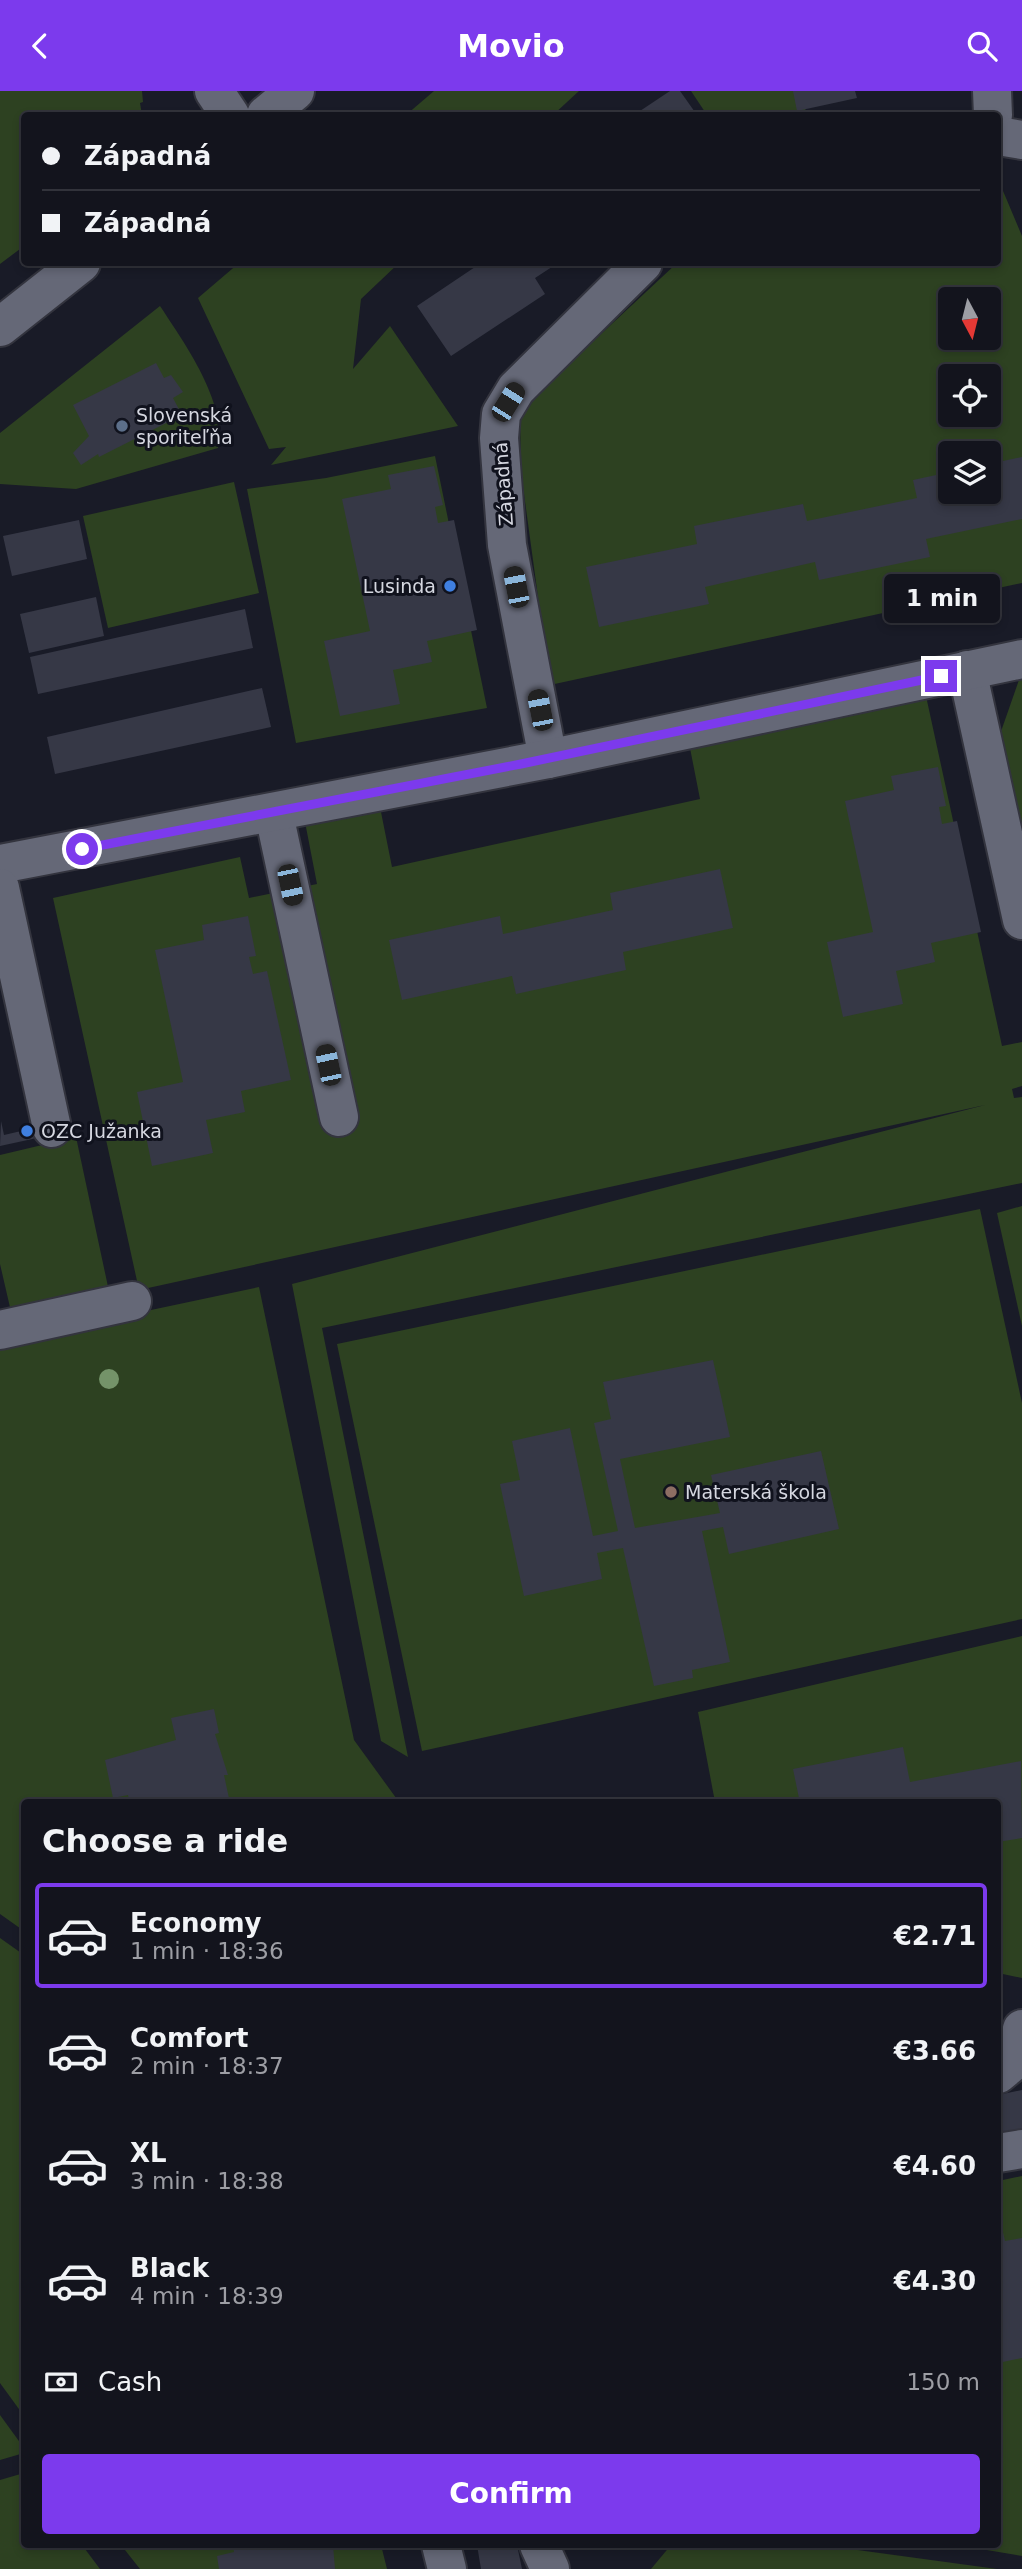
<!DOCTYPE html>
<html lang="en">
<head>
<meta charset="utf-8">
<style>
  body { margin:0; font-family:"DejaVu Sans",sans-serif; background:#1c1d26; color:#f1f3f6; height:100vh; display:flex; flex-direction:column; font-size:26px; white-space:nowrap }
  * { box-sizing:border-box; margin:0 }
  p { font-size:23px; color:#9d9ea4 }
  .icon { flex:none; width:38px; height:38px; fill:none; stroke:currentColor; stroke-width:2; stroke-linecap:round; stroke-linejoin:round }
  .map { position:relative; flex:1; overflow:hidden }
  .sheet { position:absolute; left:21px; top:1708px; width:980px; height:749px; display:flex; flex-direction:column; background:#13141d; border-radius:7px; box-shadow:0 4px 10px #0003,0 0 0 2px #32333b }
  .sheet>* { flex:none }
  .hud { position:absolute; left:21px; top:21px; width:980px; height:154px; border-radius:7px; box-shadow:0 4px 10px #0003,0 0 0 2px #32333b; display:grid; align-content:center; height:154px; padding:0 21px; background:#13141d }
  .needle { width:46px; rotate:173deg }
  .buttons { position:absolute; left:938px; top:196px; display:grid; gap:14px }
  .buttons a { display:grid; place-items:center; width:63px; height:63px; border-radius:7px; background:#13141d; box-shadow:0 4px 10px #0003,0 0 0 2px #32333b; font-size:35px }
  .end { position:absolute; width:32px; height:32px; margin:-16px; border:9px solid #7c3aed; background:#fff; box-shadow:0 0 0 4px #fff }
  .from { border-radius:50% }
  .bubble { position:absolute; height:49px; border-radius:7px; background:#13141d; box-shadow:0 4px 10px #0003,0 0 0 2px #32333b; font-size:23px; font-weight:600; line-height:49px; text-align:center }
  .car { position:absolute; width:21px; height:42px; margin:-21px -10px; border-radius:9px; box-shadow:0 0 5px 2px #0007; background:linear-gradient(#222 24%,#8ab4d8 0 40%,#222 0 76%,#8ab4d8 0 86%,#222 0) }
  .hud b { display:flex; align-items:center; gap:24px; height:66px; font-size:26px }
  .hud b+b { border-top:2px solid #32333b }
  .hud i { width:18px; height:18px; background:#f1f3f6 }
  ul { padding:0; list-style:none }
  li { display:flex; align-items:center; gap:21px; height:105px; margin:0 14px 10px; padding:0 7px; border:4px solid transparent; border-radius:7px }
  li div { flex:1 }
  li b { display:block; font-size:26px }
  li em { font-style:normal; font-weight:600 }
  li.active { border-color:#7c3aed }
  li>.icon { width:63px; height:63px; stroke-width:1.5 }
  h2 { padding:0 21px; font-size:32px; line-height:84px }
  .pay { display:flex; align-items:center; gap:18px; height:77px; padding:0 21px; font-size:26px }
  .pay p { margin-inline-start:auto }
  .action { display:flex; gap:14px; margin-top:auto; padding:14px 21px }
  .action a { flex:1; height:80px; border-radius:7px; background:#7c3aed; color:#fff; font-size:28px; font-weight:600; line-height:80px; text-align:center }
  header { display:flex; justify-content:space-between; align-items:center; height:91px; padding:0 21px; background:#7c3aed; color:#fff; font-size:32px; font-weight:600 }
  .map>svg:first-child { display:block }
  .green { fill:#2d4121; fill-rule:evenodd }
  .building { fill:#363846 }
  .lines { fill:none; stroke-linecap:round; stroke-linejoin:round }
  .minor-casing { stroke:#33343e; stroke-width:42 }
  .minor { stroke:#656877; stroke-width:38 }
  .tree { fill:#749369 }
  .route { stroke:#7c3aed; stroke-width:9 }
  .service-dot { fill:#5c6f8a; stroke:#10121d; stroke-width:2.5 }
  .shop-dot { fill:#3f7fe0; stroke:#10121d; stroke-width:2.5 }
  .education-dot { fill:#8d6e63; stroke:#10121d; stroke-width:2.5 }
  .labels { text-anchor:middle; stroke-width:6; stroke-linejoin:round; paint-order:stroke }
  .poi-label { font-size:19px; fill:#d5d7e0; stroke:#10121d; text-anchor:start }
  .street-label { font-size:19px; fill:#d5d7e0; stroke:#10121d }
</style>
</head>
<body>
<header><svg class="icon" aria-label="back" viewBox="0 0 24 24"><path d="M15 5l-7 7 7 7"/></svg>Movio<svg class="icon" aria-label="search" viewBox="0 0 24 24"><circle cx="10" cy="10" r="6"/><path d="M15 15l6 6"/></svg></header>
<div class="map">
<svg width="1022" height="2478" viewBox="0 0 1022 2478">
  <rect width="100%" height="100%" fill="#191b27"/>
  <!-- green -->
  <g class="green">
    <path d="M0 0H142L143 11 140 12 142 24H24V155L0 173Z"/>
    <path d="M434 0H579L553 24H406Z"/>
    <path d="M691 0H800L807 24H707Z"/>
    <path d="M998 88 1022 145V492L550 594 521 381 520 328 541 299 677 172H998ZM950 208H989V247H950ZM950 285H989V324H950ZM950 362H989V401H950Z"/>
    <path d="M239 172H399L361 208 353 278 390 235 458 335 271 374 286 356 269 358 198 207Z"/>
    <path d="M160 215C185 253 227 311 218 357L76 398 0 393V342Z"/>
    <path d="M435 365 487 617 296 652 247 398 326 387Z"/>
    <path d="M234 391 259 502 108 537 83 425Z"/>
    <path d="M1020 586H1022V757L998 649Z"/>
    <path d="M926 605 1002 955 1022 951V995L1012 998 1014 1007 1022 1006V1092L322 1237 408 1666 381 1650 292 1193 985 1014 139 1199 53 807 240 766 249 807 317 793 305 731 380 716 392 776 700 708 690 657Z"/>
    <path d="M76 1046 110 1205 12 1225 0 1173V1064Z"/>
    <path d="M1022 1115V1235L997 1122Z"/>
    <path d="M980 1118 1022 1312V1528L422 1660 337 1253Z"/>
    <path d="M259 1196 354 1649 399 1711 24 1712V1840L0 1823V1251Z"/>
    <path d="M1022 1545V1887L998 1882V1712L715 1711 698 1621Z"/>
    <path d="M0 1847 24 1864V2325L0 2292Z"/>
    <path d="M1022 2085V2465L957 2454H998V2090Z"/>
    <path d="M0 2324 24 2357V2362L0 2369Z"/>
    <path d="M24 2382V2454H82L100 2478H0V2389Z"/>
    <path d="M121 2454H381L387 2478H140Z"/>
    <path d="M671 2454H821L997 2478H651Z"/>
  </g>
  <!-- building -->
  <g class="building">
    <path d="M670 0H680L697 24H634Z"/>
    <path d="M793 0H855L857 7 797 20Z"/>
    <path d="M481 172H558L535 187 545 203 451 265 417 215Z"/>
    <path d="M156 272 164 287 171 284 183 301 173 307 182 324 99 366 98 363 81 374 73 362 89 345 73 314Z"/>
    <path d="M1022 366V428L926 448 930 466 819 489 815 471 705 496 709 513 599 536 586 476 697 453 694 435 803 413 807 430 917 407 913 389 950 381V401H989V373Z"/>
    <path d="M434 375 443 414 435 416 438 432 454 429 477 539 427 550 432 571 393 579 400 613 340 625 324 550 370 540 342 408 391 398 388 384Z"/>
    <path d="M79 429 87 468 12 485 3 445Z"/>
    <path d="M96 506 104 545 29 562 20 523Z"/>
    <path d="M245 518 253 557 38 603 30 566Z"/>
    <path d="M262 597 271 636 55 683 47 646Z"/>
    <path d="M938 676 946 715 939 716 942 733 957 730 981 841 931 852 935 871 896 880 903 913 843 926 827 851 873 841 845 710 894 699 891 685Z"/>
    <path d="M720 778 733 837 623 861 626 879 516 903 512 885 402 909 389 849 500 825 503 843 613 819 610 802Z"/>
    <path d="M248 825 256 865 249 866 253 883 267 880 291 989 241 1000 245 1021 206 1029 213 1062 152 1075 137 1001 183 991 155 859 204 849 202 834Z"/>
    <path d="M1 1030 4 1044 34 1037 37 1047 0 1055Z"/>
    <path d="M713 1269 730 1346 620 1368 635 1437 720 1422 711 1384 821 1360 839 1438 729 1463 723 1436 702 1440 730 1571 692 1579 693 1587 654 1595 623 1457 597 1462 602 1488 524 1505 500 1393 520 1389 512 1350 570 1337 593 1445 618 1440 594 1332 611 1328 603 1291Z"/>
    <path d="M214 1618 219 1642 215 1643 228 1684H224L230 1712H130L128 1704 113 1707 105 1669 176 1649 171 1627Z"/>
    <path d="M903 1656 910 1691 1021 1670 1022 1747 998 1751V1712H800L793 1678Z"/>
    <path d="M1022 1999V2041L998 2045V2004Z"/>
    <path d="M1000 2128 1005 2150 1022 2147V2267L998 2272V2129Z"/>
    <path d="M233 2454H333L335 2478H219L217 2465 234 2461Z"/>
    <path d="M477 2454H517L522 2478H481Z"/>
  </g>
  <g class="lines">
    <!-- minor casing -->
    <g class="minor-casing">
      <g id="minor">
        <path d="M214 0 230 24"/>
        <path d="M992 0 993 24"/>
        <path d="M266 24 295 0"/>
        <path d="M998 45 1022 49"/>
        <path d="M0 236 81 172"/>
        <path d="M967 579 1022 829"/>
        <path d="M548 668 507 454 499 347 501 323 516 298 643 172"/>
        <path d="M274 723 339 1026"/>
        <path d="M0 773 548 668 1022 568"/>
        <path d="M0 797 52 1037"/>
        <path d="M0 1239 132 1210"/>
        <path d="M998 1983 1015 1969 1022 1938"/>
        <path d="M998 2062 1022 2058"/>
        <path d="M441 2454 447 2478"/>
        <path d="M539 2454 550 2478"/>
      </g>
    </g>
    <!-- minor -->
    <use href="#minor" class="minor"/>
  </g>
  <!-- trees -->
  <circle class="tree" cx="109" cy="1288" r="10"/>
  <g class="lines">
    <!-- route -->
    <path class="route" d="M82 758 521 673 941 585"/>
  </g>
  <!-- markers -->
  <circle class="service-dot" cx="122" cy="335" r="7"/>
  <g class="shop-dot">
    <circle cx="450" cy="495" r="7"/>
    <circle cx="27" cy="1040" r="7"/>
  </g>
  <circle class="education-dot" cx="671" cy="1401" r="7"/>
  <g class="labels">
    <!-- poi labels -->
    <g class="poi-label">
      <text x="136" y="331">Slovenská<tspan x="136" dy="22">sporiteľňa</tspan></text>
      <text x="436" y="502" text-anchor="end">Lusinda</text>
      <text x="41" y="1047">OZC Južanka</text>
      <text x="685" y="1408">Materská škola</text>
    </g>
    <!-- street labels -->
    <g class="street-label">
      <text transform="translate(503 393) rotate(-94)" y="7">Západná</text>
    </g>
  </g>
</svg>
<div class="buttons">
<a><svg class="needle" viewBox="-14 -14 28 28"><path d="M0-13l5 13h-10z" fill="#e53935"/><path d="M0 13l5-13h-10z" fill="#9d9ea4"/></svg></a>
<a><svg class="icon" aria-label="locate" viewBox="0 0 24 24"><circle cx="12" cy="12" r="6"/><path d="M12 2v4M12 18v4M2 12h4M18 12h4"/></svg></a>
<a><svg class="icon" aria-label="layers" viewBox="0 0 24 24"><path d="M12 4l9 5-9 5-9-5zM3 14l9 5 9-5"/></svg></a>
</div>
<i class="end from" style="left:82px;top:758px"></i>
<i class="end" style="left:941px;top:585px"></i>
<div class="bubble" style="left:884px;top:483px;width:116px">1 min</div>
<i class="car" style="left:508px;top:311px;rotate:32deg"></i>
<i class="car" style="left:516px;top:496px;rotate:349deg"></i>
<i class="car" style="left:540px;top:619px;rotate:349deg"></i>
<i class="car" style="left:290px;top:794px;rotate:168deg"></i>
<i class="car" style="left:328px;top:974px;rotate:348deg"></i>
<div class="hud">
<b><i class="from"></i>Západná</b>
<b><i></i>Západná</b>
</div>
<section class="sheet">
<h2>Choose a ride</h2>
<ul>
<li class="active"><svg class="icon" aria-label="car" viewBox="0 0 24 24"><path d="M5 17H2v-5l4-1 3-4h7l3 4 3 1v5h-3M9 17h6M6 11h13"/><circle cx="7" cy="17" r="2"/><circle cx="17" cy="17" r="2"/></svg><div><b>Economy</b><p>1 min · 18:36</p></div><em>€2.71</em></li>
<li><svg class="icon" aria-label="car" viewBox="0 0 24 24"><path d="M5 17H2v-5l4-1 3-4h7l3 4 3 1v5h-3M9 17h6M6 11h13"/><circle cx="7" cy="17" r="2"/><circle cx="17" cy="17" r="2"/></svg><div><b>Comfort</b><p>2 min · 18:37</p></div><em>€3.66</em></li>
<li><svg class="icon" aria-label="car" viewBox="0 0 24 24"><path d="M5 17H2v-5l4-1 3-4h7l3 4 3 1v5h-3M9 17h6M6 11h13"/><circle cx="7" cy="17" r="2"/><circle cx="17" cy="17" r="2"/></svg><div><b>XL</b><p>3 min · 18:38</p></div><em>€4.60</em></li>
<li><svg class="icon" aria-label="car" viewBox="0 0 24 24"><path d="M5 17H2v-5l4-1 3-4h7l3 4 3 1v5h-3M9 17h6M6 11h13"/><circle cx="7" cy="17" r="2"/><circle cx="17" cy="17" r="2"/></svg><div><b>Black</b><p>4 min · 18:39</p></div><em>€4.30</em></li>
</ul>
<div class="pay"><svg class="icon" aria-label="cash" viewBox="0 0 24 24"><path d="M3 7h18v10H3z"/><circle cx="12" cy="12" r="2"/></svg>Cash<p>150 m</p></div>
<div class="action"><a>Confirm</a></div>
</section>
</div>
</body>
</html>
